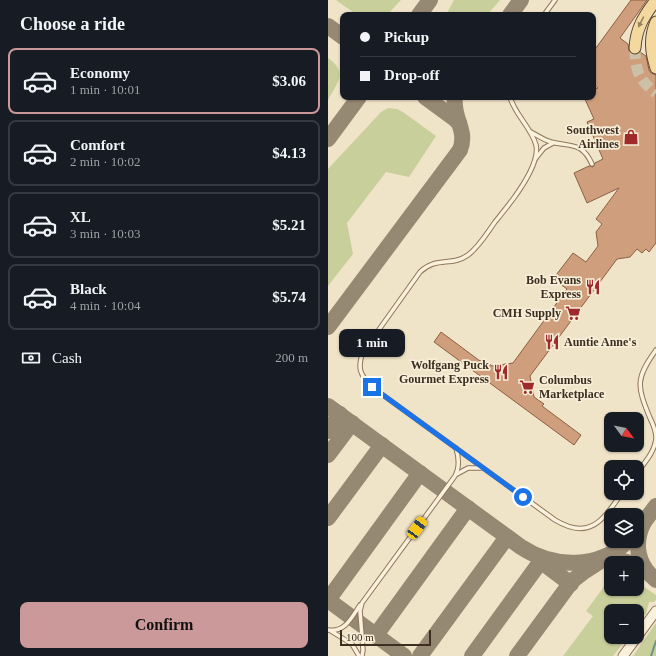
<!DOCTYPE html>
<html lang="en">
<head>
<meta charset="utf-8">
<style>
  body { margin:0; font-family:Georgia,serif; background:#242831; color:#f1f3f6; height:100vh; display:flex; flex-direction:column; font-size:15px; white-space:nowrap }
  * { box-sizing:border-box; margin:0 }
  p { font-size:13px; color:#9ea1a6 }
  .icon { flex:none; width:22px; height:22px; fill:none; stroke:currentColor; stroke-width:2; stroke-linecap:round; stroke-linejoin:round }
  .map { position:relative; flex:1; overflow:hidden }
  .side { display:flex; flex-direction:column; background:#171b24; width:328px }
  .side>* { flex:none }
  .hud { position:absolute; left:12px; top:12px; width:256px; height:88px; border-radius:8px; box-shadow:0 1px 3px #0004; display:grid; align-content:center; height:88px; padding:0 20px; background:#171b24 }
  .needle { width:26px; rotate:122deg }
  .tools { position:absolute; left:276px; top:412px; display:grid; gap:8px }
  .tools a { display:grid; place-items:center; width:40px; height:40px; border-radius:8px; background:#171b24; box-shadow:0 1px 3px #0004; font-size:20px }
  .scale { position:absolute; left:12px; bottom:10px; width:91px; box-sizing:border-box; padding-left:4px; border:2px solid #3d2e20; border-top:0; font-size:11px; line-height:14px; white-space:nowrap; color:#3d2e20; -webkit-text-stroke:3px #f7eed8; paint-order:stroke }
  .end { position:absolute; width:18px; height:18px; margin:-9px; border:5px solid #1a73e8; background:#fff; box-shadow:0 0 0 2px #fff }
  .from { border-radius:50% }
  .bubble { position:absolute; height:28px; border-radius:8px; background:#171b24; box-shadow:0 1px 3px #0004; font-size:13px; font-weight:800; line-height:28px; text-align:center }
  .car { position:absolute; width:12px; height:24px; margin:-12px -6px; border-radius:5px; box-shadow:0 0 3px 1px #0007; background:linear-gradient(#f5c518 24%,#345 0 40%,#f5c518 0 76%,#345 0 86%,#f5c518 0) }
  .hud b { display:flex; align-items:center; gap:14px; height:38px; font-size:15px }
  .hud b+b { border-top:1px solid #363941 }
  .hud i { width:10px; height:10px; background:#f1f3f6 }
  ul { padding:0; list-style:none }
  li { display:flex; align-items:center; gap:12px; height:66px; margin:0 8px 6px; padding:0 12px; border:2px solid #363941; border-radius:8px }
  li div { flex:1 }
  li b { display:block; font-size:15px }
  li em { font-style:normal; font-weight:800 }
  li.active { border-color:#cc999b }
  li>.icon { width:36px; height:36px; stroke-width:1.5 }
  h2 { padding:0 20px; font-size:18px; line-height:48px }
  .pay { display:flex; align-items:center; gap:10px; height:44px; padding:0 20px; font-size:15px }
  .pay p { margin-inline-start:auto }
  .button { display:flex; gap:8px; margin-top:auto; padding:8px 20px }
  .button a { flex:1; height:46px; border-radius:8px; background:#cc999b; color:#111; font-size:16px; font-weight:800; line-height:46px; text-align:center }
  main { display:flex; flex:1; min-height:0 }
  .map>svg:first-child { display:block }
  .green { fill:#c9cf9b }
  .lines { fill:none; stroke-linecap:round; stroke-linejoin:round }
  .stream { stroke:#6f938a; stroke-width:2 }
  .taxiway { stroke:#968974; stroke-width:16 }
  .building { fill:#cf9f7d; stroke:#8d5f41 }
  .primary-tunnel { stroke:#ccc0a6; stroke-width:11; stroke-dasharray:11 5.5; stroke-linecap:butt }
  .service-casing { stroke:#8d765c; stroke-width:5.5 }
  .tertiary-casing { stroke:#8d765c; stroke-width:11 }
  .primary-casing { stroke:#5b4430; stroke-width:13 }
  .service { stroke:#faf1dc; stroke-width:3.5 }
  .tertiary { stroke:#faf1dc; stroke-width:9 }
  .primary { stroke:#f3d9a0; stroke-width:11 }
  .oneway { fill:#988460 }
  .route { stroke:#1a73e8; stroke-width:5 }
  .labels { text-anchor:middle; stroke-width:3.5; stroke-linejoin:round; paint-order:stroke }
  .poi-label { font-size:12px; font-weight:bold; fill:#3d2e20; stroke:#f7eed8; text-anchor:end }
</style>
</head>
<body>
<main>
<section class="side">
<h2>Choose a ride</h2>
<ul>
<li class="active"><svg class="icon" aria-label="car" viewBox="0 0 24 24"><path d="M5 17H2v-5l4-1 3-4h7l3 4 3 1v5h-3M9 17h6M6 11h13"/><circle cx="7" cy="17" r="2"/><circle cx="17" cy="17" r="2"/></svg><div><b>Economy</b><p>1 min · 10:01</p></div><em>$3.06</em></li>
<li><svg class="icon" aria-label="car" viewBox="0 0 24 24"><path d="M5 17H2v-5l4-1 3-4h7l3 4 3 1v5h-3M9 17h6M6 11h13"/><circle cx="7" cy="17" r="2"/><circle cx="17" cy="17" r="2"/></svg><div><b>Comfort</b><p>2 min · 10:02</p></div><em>$4.13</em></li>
<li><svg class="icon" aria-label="car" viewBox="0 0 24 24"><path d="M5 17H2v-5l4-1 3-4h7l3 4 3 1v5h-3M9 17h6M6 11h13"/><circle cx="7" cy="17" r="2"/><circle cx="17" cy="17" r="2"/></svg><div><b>XL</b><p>3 min · 10:03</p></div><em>$5.21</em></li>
<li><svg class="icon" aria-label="car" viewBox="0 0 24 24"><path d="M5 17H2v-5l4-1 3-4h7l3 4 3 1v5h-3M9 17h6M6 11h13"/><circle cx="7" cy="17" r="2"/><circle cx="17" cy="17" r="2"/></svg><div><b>Black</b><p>4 min · 10:04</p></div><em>$5.74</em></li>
</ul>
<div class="pay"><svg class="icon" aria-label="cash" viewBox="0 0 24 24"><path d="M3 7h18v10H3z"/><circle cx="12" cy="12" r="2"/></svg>Cash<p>200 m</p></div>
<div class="button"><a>Confirm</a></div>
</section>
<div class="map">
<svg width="328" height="656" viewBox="0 0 328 656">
  <rect width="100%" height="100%" fill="#f0e4c8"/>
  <!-- green -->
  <g class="green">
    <path d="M8 0H73L59 15H29Z"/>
    <path d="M126 0H172L159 15H118Z"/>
    <path d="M0 58C20 72 10 82 0 100Z"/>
    <path d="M60 108 69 109 75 112 108 136 81 177 58 172 19 223 25 254 0 286V169L53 112Z"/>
    <path d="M283 577V589H309V582L328 595V600L326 602H321L318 614 315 615 309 625V611H283V637H300L285 656H235L265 616 258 611Z"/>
    <path d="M328 623V656H305Z"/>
  </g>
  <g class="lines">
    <!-- stream -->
    <path class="stream" d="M323 656 328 641"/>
    <!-- taxiway -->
    <g class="taxiway">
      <path d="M91 15 102 0"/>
      <path d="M182 15 193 0"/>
      <path d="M0 26 15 37"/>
      <path d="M97 97 127 119 131 123"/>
      <path d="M0 139 31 97"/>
      <path d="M0 327 132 150C140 129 124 119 127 97"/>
      <path d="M0 406 193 547C227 569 270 569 300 541"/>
      <path d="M0 431 12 414"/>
      <path d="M0 455 24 423"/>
      <path d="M0 518 54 445"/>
      <path d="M316 522C305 543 309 565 328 580"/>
      <path d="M310 530 328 506"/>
      <path d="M211 560 243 584"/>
      <path d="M273 560H291L303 563"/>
      <path d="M0 600 92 473"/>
      <path d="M0 600 76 656"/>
      <path d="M48 635 140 508"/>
      <path d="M92 656 179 537"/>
      <path d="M144 656 213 561"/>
      <path d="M189 656 244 581 257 571 271 562"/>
    </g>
  </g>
  <!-- building -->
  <path class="building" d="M303 0H319L292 38 300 44 301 51 303 53 307 55 312 52 318 56 321 70 323 73 328 75V243L321 252 318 249 314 253 309 249 302 257 289 259 202 376 206 397 216 404 214 406 253 435 246 445 106 342 113 332 152 361 154 359 164 366 185 363 239 289 225 279 245 253 258 262 270 246 268 232 274 224 268 219 291 188 259 203 246 173 261 166 265 167 267 163 275 159 259 122 266 119 256 97H265V90L270 88 265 84V52Z"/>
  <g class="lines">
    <!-- primary-tunnel -->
    <path class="primary-tunnel" d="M307 48C307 70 310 79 328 93"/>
    <!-- service casing -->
    <g class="service-casing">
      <g id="service">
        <path d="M216 15 227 0"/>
        <path d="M182 97C187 115 203 127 208 145 210 154 206 164 202 172 193 190 180 206 167 222 159 233 151 247 140 255 123 267 109 256 92 272L35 352C29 368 32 375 44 387L227 520C262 541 275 520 294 493"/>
        <path d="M203 132C210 136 216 140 223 142 244 147 254 142 264 164"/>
        <path d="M208 158 216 148 225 143"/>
        <path d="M309 473C316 463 327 452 328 438 328 431 325 424 322 418 309 386 307 379 328 350"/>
        <path d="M129 474 140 468H153"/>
        <path d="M0 630C17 633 24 617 32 605"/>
        <path d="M3 631 24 644 31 656"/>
        <path d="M34 656 35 650 32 611 34 603 127 476C132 467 131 458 128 448"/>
      </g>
    </g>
    <!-- tertiary casing -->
    <g class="tertiary-casing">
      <path id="tertiary" d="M295 656 328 611"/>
    </g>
    <!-- primary casing -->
    <g class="primary-casing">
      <g id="primary">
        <path d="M328 22C321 38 323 52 328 68"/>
        <path d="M307 48C308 28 316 16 328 0"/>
      </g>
    </g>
    <!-- service -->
    <use href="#service" class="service"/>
    <!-- tertiary -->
    <use href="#tertiary" class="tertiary"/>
    <!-- primary -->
    <use href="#primary" class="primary"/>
  </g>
  <!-- one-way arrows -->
  <defs><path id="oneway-solid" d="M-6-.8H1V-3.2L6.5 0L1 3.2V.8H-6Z"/></defs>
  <use class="oneway" href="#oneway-solid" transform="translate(313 22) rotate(117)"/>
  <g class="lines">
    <!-- route -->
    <path class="route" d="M44 387 195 497"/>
  </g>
  <!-- icons -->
  <defs>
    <g id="shop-bare" transform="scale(1.2)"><path d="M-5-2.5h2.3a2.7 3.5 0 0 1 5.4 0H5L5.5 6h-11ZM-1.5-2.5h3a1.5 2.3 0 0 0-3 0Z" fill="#9e2a2b" stroke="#f7eed8" stroke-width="2.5" paint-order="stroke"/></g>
    <g id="restaurant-bare" transform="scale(1.2)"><path d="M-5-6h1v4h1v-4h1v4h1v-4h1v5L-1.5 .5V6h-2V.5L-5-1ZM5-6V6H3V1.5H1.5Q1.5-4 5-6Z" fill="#9e2a2b" stroke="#f7eed8" stroke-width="2.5" paint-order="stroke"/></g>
    <g id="supermarket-bare" transform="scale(1.2)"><path d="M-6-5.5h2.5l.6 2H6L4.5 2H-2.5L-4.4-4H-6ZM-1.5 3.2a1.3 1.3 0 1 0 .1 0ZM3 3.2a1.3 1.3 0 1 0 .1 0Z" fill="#9e2a2b" stroke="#f7eed8" stroke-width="2.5" paint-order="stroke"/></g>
  </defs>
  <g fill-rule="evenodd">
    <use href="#shop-bare" x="303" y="137"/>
    <use href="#restaurant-bare" x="265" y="287"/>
    <use href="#supermarket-bare" x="245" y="313"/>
    <use href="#restaurant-bare" x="224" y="342"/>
    <use href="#restaurant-bare" x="173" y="372"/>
    <use href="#supermarket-bare" x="199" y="387"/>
  </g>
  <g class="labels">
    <!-- poi labels -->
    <g class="poi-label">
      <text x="291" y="134">Southwest<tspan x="291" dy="14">Airlines</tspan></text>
      <text x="253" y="284">Bob Evans<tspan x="253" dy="14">Express</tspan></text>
      <text x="233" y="317">CMH Supply</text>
      <text x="236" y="346" text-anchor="start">Auntie Anne's</text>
      <text x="161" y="369">Wolfgang Puck<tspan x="161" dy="14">Gourmet Express</tspan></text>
      <text x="211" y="384" text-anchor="start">Columbus<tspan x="211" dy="14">Marketplace</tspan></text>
    </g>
  </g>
</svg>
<div class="tools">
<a><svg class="needle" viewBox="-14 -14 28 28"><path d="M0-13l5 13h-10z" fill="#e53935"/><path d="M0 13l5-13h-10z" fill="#9ea1a6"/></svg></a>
<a><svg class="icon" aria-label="locate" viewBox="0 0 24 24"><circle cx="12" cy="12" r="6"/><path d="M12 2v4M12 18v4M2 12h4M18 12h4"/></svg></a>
<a><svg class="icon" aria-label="layers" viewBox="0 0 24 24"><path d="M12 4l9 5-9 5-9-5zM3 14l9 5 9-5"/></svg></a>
<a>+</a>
<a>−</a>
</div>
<div class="scale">100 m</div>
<i class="end from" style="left:195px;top:497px"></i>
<i class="end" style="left:44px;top:387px"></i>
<div class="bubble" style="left:11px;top:329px;width:66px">1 min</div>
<i class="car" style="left:89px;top:528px;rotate:36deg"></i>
<div class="hud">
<b><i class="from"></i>Pickup</b>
<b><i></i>Drop-off</b>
</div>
</div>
</main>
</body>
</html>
